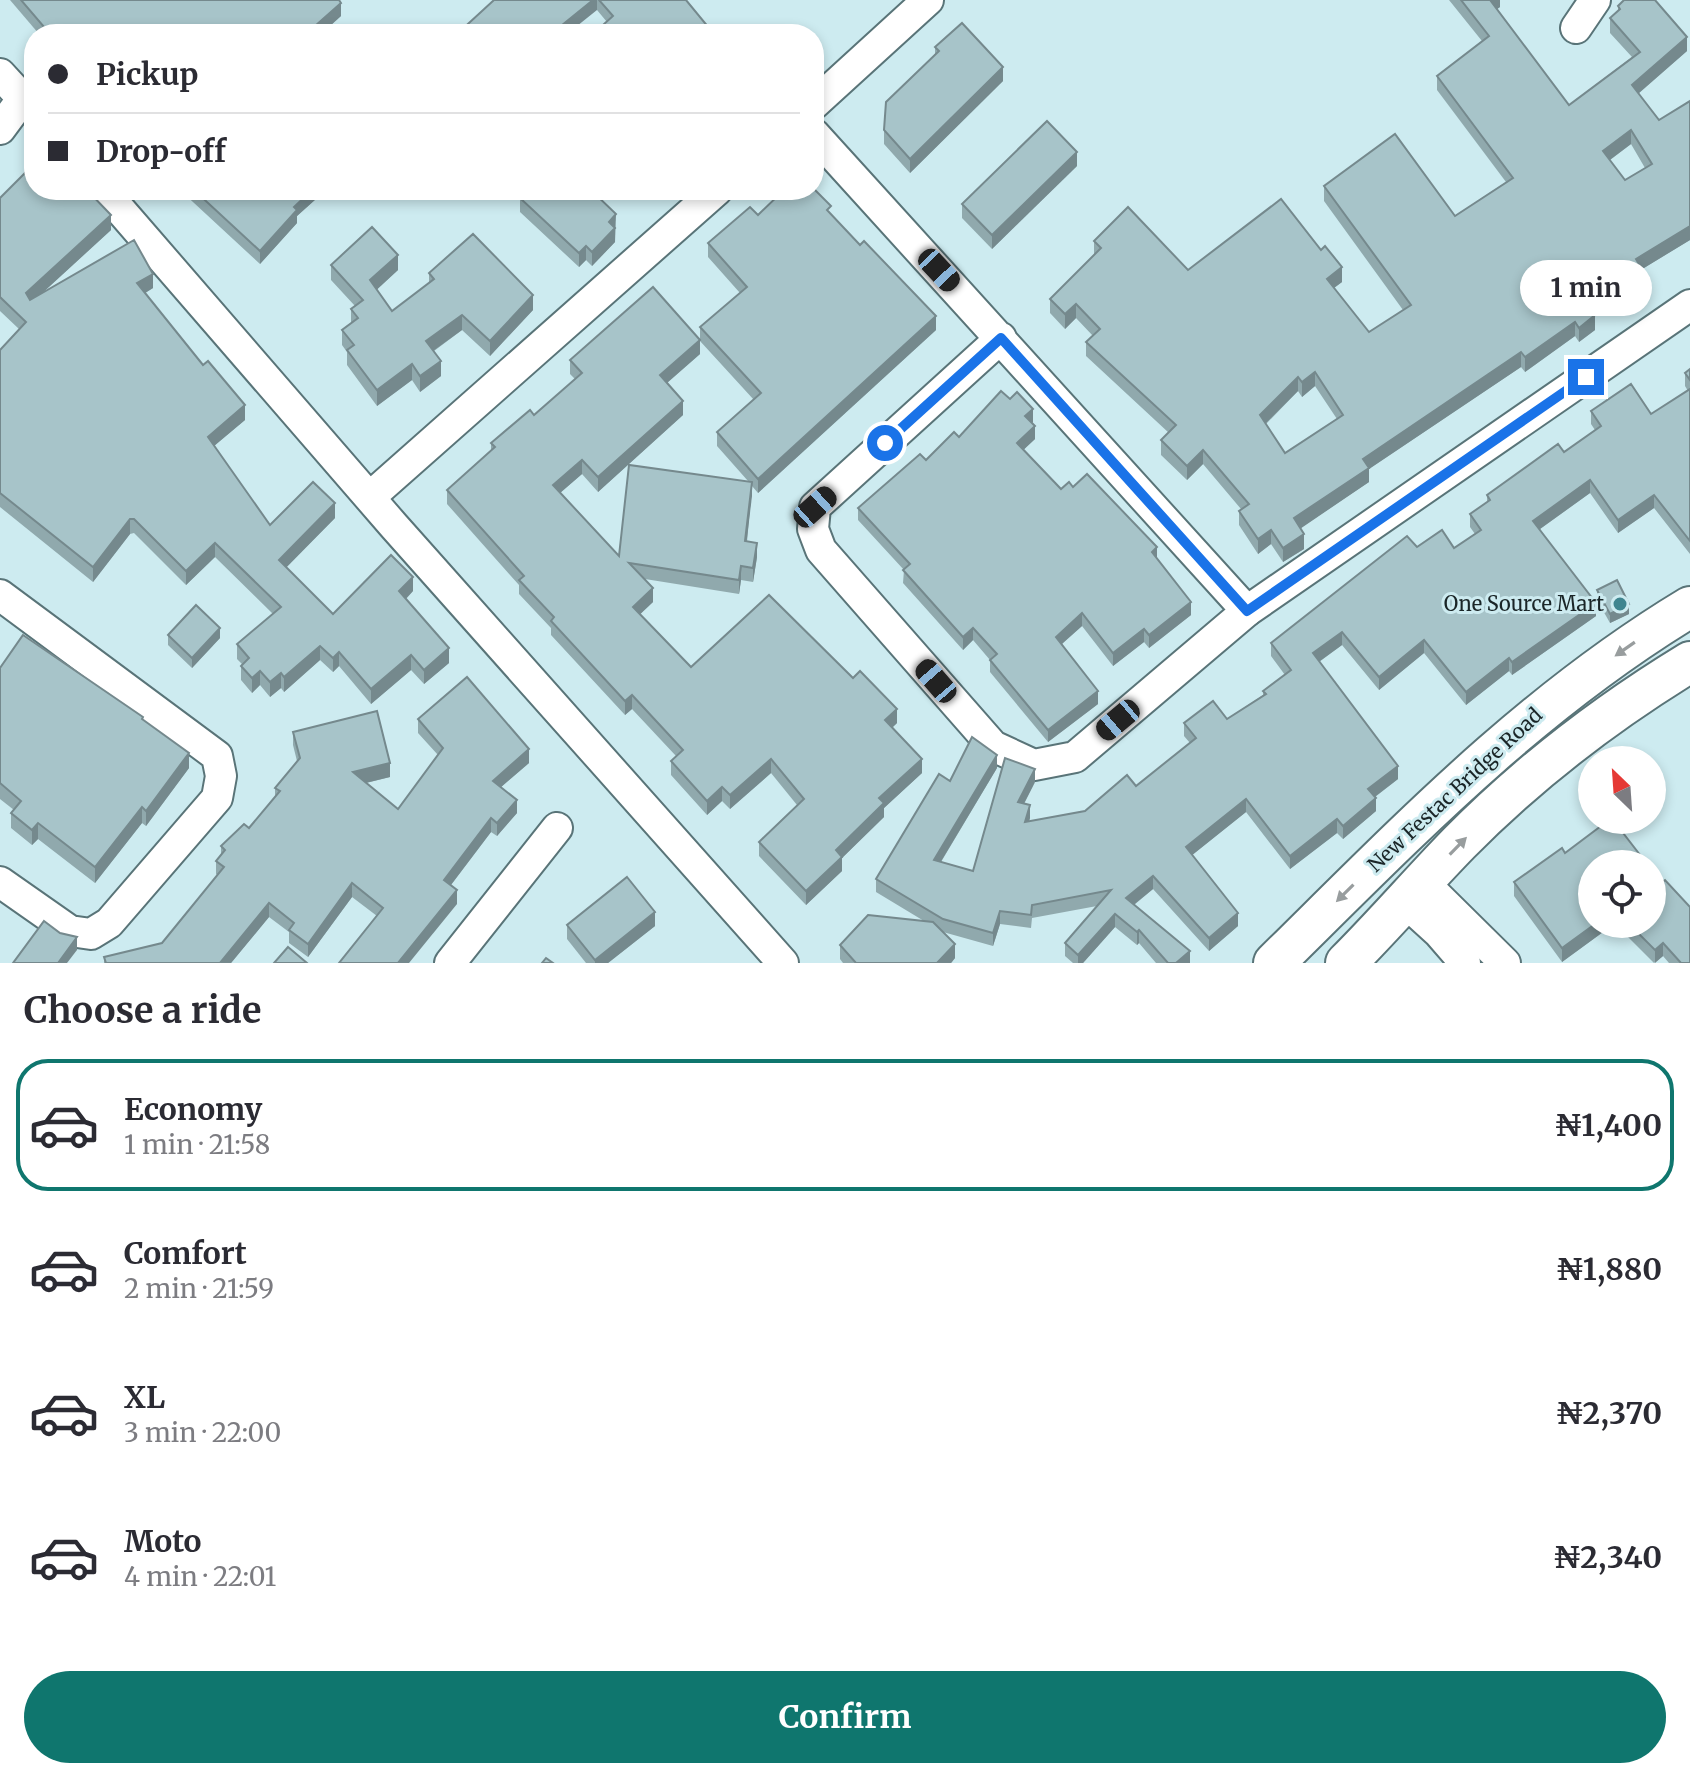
<!DOCTYPE html>
<html lang="en">
<head>
<meta charset="utf-8">
<style>
  body { margin:0; font-family:Merriweather,serif; background:#f2f2f3; color:#2b2b33; height:100vh; display:flex; flex-direction:column; font-size:30px; white-space:nowrap }
  * { box-sizing:border-box; margin:0 }
  p { font-size:26px; color:#7c7c81 }
  .icon { flex:none; width:44px; height:44px; fill:none; stroke:currentColor; stroke-width:2; stroke-linecap:round; stroke-linejoin:round }
  .map { position:relative; height:963px; overflow:hidden }
  .panel { display:flex; flex-direction:column; background:#fff; flex:1 }
  .panel>* { flex:none }
  .banner { position:absolute; left:24px; top:24px; width:800px; height:176px; border-radius:32px; box-shadow:0 4px 12px #0003; display:grid; align-content:center; height:176px; padding:0 24px; background:#fff }
  .needle { width:52px; rotate:335deg }
  .buttons { position:absolute; left:1578px; top:746px; display:grid; gap:16px }
  .buttons a { display:grid; place-items:center; width:88px; height:88px; border-radius:50%; background:#fff; box-shadow:0 4px 12px #0003; font-size:40px }
  .end { position:absolute; width:36px; height:36px; margin:-18px; border:10px solid #1a73e8; background:#fff; box-shadow:0 0 0 4px #fff }
  .from { border-radius:50% }
  .bubble { position:absolute; height:56px; border-radius:28px; background:#fff; box-shadow:0 4px 12px #0003; font-size:26px; font-weight:700; line-height:56px; text-align:center }
  .car { position:absolute; width:24px; height:48px; margin:-24px -12px; border-radius:10px; box-shadow:0 0 6px 2px #0007; background:linear-gradient(#222 24%,#8ab4d8 0 40%,#222 0 76%,#8ab4d8 0 86%,#222 0) }
  .banner b { display:flex; align-items:center; gap:28px; height:76px; font-size:30px }
  .banner b+b { border-top:2px solid #e1e1e2 }
  .banner i { width:20px; height:20px; background:#2b2b33 }
  ul { padding:0; list-style:none }
  li { display:flex; align-items:center; gap:24px; height:132px; margin:0 16px 12px; padding:0 8px; border:4px solid transparent; border-radius:32px }
  li div { flex:1 }
  li b { display:block; font-size:30px }
  li em { font-style:normal; font-weight:700 }
  li.active { border-color:#0f766e }
  li>.icon { width:72px; height:72px; stroke-width:1.5 }
  h2 { padding:0 24px; font-size:36px; line-height:96px }
  .primary-button { display:flex; gap:16px; margin-top:auto; padding:16px 24px }
  .primary-button a { flex:1; height:92px; border-radius:48px; background:#0f766e; color:#fff; font-size:32px; font-weight:700; line-height:92px; text-align:center }
  .map>svg:first-child { display:block }
  .lines { fill:none; stroke-linecap:round; stroke-linejoin:round }
  .minor-casing { stroke:#597478; stroke-width:34 }
  .major-casing { stroke:#597478; stroke-width:44 }
  .minor { stroke:#fff; stroke-width:30 }
  .major { stroke:#fff; stroke-width:40 }
  .wall { fill:#90a9ad; fill-rule:evenodd }
  .shaded-wall { fill:#75898d }
  .building { fill:#a7c4c9; stroke:#75898d; stroke-width:2; fill-rule:evenodd }
  .oneway { fill:#989d9e }
  .route { stroke:#1a73e8; stroke-width:10 }
  .poi-dot { fill:#3f858f; stroke:#cdebf0; stroke-width:3 }
  .labels { text-anchor:middle; stroke-width:6; stroke-linejoin:round; paint-order:stroke }
  .poi-label { font-size:20px; fill:#1a2527; stroke:#cdebf0; text-anchor:end }
  .street-label { font-size:20px; fill:#1a2527; stroke:#cdebf0 }
</style>
</head>
<body>
<div class="map">
<svg width="1690" height="963" viewBox="0 0 1690 963">
  <rect width="100%" height="100%" fill="#cdebf0"/>
  <g class="lines">
    <!-- minor casing -->
    <g class="minor-casing">
      <g id="minor">
        <path d="M1576 28 1595 0"/>
        <path d="M0 74 34 111"/>
        <path d="M814 104 928 0"/>
        <path d="M0 129 23 98"/>
        <path d="M814 134 1247 611 1075 757 1034 765 993 746 821 550 813 529 815 507 1001 338"/>
        <path d="M103 190 394 526 783 963"/>
        <path d="M370 497 717 190"/>
        <path d="M0 595 217 756 221 776 217 798 109 923 91 934 70 931 0 882"/>
        <path d="M1247 611 1690 305"/>
        <path d="M1424 883 1505 963"/>
        <path d="M1406 903 1439 933 1465 963"/>
        <path d="M450 963 557 828"/>
      </g>
    </g>
    <!-- major casing -->
    <g class="major-casing">
      <g id="major">
        <path d="M1274 963C1407 832 1529 704 1690 607"/>
        <path d="M1346 963C1385 924 1421 882 1459 843 1527 774 1608 712 1690 662"/>
      </g>
    </g>
    <!-- minor -->
    <use href="#minor" class="minor"/>
    <!-- major -->
    <use href="#major" class="major"/>
  </g>
  <!-- wall -->
  <g class="wall">
    <path d="M10 0H339L341 16 321 34H39Z"/>
    <path d="M494 0H686L607 22 597 10Z"/>
    <path d="M1449 0H1500V7L1497 9 1569 105 1632 57 1610 33V18L1618 12V6L1687 51 1638 94 1659 120 1690 101V240L1639 271V278L1592 311 1595 330 1579 342 1575 336 1525 372 1521 367 1369 469V482L1300 528 1304 549 1283 562 1271 544 1258 554 1239 525V511L1241 509 1203 464 1187 480 1161 455V440L1169 433 1086 356V342L1093 336 1076 318 1065 329 1050 313V299L1094 255V241L1188 270 1342 282 1334 288 1369 332 1403 310 1324 201V186L1455 216 1506 182 1437 90V76L1482 41ZM1631 144 1645 168 1625 180 1610 160ZM1315 386 1337 419 1285 453 1266 424 1298 391 1302 397Z"/>
    <path d="M935 47 1003 81 910 173 884 144V130L935 54Z"/>
    <path d="M1077 166 992 249 962 218V204Z"/>
    <path d="M180 190H326L297 216V223L260 264Z"/>
    <path d="M47 195 111 230 41 294 153 288 145 293 245 420 214 446 270 525 335 518 286 567 333 614 413 591 406 599 449 663 424 684 411 670 371 704 339 666 333 672 320 660 284 692 281 688 270 697 260 685 252 693 241 680V666L242 664 237 659V644L273 614 215 557 186 585 134 533 130 534 93 582 0 507V350L19 329 0 311V198Z"/>
    <path d="M520 198 616 228 615 229V242L592 266 586 260 579 267 520 212Z"/>
    <path d="M831 214 936 330 758 493 752 486 747 542 757 557 753 582 741 580 739 594 645 579 653 602 640 614 691 667 897 723 892 728 922 773 884 808V817L842 858V871L806 905 759 856V842L797 805 771 773 730 809 722 801 707 815 671 775V761L676 756 632 709 625 715 551 635V628L519 594V585L447 504V490L491 451V443L534 415 575 379 570 374V360L700 354 667 383 683 415 598 492 582 474 560 493 619 556 748 481 717 446V432L754 400 700 341V327L740 293 708 257V243L758 215Z"/>
    <path d="M331 265 398 270 376 290 392 311 429 283V273L533 310 490 356 462 330 434 351 441 376 420 392 412 380 377 406 347 365V352L342 345V330L351 323V309L355 306 331 280Z"/>
    <path d="M1690 369V554L1654 508 1618 533 1590 493 1540 529 1596 616 1512 675 1509 671 1466 705 1424 653 1379 690 1342 645 1319 662 1398 779 1375 797 1376 811 1343 839 1337 833 1290 869 1246 812 1192 855 1238 926 1209 951 1153 889 1134 905 1190 963H1156L1139 943 1137 945 1115 927 1083 963H1073L1065 956V943L1097 906 1032 918 1031 928 1000 924 993 946 943 932 955 958 951 963H843L840 959V945L924 921 876 892V879L950 781 997 768 941 862 973 871 1035 782 1024 804 1030 818 1029 821 1085 811 1136 786 1190 743 1184 736V723L1227 719 1263 695V691L1285 675 1271 656V643L1417 547 1454 548 1475 534 1470 527V514L1487 502V495L1564 452 1595 430 1591 424V411L1651 414 1688 391 1685 386V373Z"/>
    <path d="M1033 422 1032 423 1035 439 1023 450 1061 489 1157 559 1191 615 1149 648 1144 642 1113 666 1082 626 1062 644 1098 704 1048 742 990 672V660L973 640 963 650 903 583 904 570 858 520V508L959 437Z"/>
    <path d="M1597 590 1629 614 1610 623 1597 600Z"/>
    <path d="M168 635 220 638 192 668 168 645Z"/>
    <path d="M0 668 143 720 189 768 146 826 142 823 95 883 38 839 32 845 11 828V813L14 810 0 799Z"/>
    <path d="M418 719 529 763 501 787 517 813 497 836 491 832 451 885 457 904 377 916 352 897 308 957 289 943V932L269 917 231 963H104V957L162 943 218 876 216 874V861L221 855V846L249 828 275 797V788L297 761 293 745V732L390 777 366 783 398 809 438 755 418 733Z"/>
    <path d="M1565 853 1592 924H1614L1562 962 1514 896V882Z"/>
    <path d="M1615 924H1652L1690 963H1669L1663 956 1654 963Z"/>
    <path d="M567 925 655 926 608 963H586L567 939Z"/>
  </g>
  <!-- shaded-wall -->
  <g class="shaded-wall">
    <path d="M593 0H597V10L567 34H551Z"/>
    <path d="M1490 0H1500V7L1490 14Z"/>
    <path d="M341 3V16L321 34H306Z"/>
    <path d="M1687 37V51L1632 99V85Z"/>
    <path d="M1003 67V81L910 173V159Z"/>
    <path d="M1631 130V144L1603 165V151Z"/>
    <path d="M1077 152V166L992 249V235Z"/>
    <path d="M312 190H326L297 216V223L260 264V251L294 207Z"/>
    <path d="M616 214 615 242 592 266V252L609 222Z"/>
    <path d="M111 215V230L26 308V293Z"/>
    <path d="M1690 226V240L1639 271V278L1585 316V302L1636 259Z"/>
    <path d="M586 246V260L579 267V253Z"/>
    <path d="M398 255V270L370 296V280Z"/>
    <path d="M1342 267V282L1327 293V279Z"/>
    <path d="M153 274V288L137 298V283Z"/>
    <path d="M533 295V310L490 356V341Z"/>
    <path d="M1076 304V318L1065 329V314Z"/>
    <path d="M462 315V330L426 356V341Z"/>
    <path d="M1595 315V330L1579 342V328Z"/>
    <path d="M936 316V330L758 493V479Z"/>
    <path d="M1575 322V336L1525 372V357Z"/>
    <path d="M700 340V354L660 389V375Z"/>
    <path d="M1521 352V367L1369 469V482L1294 533V518L1363 459Z"/>
    <path d="M441 361V376L420 392V376Z"/>
    <path d="M412 364V380L377 406V390Z"/>
    <path d="M1315 372V386L1302 397V382Z"/>
    <path d="M1298 377V391L1260 429V415Z"/>
    <path d="M683 401V415L598 492V477Z"/>
    <path d="M245 405V420L208 451V437Z"/>
    <path d="M1033 409V422L1025 429V416Z"/>
    <path d="M1035 426V439L1017 456V443Z"/>
    <path d="M1203 450V464L1187 480V466Z"/>
    <path d="M582 460V474L553 499V485Z"/>
    <path d="M1590 480V493L1533 534V521Z"/>
    <path d="M752 482V496L745 555V541Z"/>
    <path d="M1654 495V508L1618 533V520Z"/>
    <path d="M335 503V518L279 575V560Z"/>
    <path d="M130 519V534L93 582V567Z"/>
    <path d="M1271 530V544L1258 554V539Z"/>
    <path d="M1304 534V549L1283 562V548Z"/>
    <path d="M215 543V557L186 585V571Z"/>
    <path d="M757 543V557L753 582V568Z"/>
    <path d="M1157 547V560L1152 552Z"/>
    <path d="M741 566V580L739 594V580Z"/>
    <path d="M413 577V591L399 606V591Z"/>
    <path d="M653 588V602L633 621V607Z"/>
    <path d="M1191 602V615L1149 648V635Z"/>
    <path d="M1596 603V616L1512 675V662Z"/>
    <path d="M1629 604V614L1610 623V614Z"/>
    <path d="M1082 613V626L1056 649V637Z"/>
    <path d="M220 628V638L192 668V658Z"/>
    <path d="M973 628V640L963 650V637Z"/>
    <path d="M1144 629V642L1113 666V653Z"/>
    <path d="M1342 632V645L1313 666V653Z"/>
    <path d="M1424 640V653L1379 690V677Z"/>
    <path d="M320 646V660L284 692V677Z"/>
    <path d="M449 648V663L424 684V670Z"/>
    <path d="M339 652V666L333 672V658Z"/>
    <path d="M411 655V670L371 704V689Z"/>
    <path d="M1509 658V671L1466 705V692Z"/>
    <path d="M260 671V685L252 693V678Z"/>
    <path d="M281 673V688L270 697V682Z"/>
    <path d="M1098 691V704L1048 742V730Z"/>
    <path d="M632 695V709L625 715V701Z"/>
    <path d="M897 709V723L885 734V720Z"/>
    <path d="M529 749V763L493 794V781Z"/>
    <path d="M189 753V768L146 826V811Z"/>
    <path d="M997 755V768L934 873V860Z"/>
    <path d="M771 759V773L730 809V795Z"/>
    <path d="M922 759V773L884 808V817L842 858V871L806 905V891L836 850 879 798Z"/>
    <path d="M390 763V777L353 786V772Z"/>
    <path d="M1398 766V779L1368 802V789Z"/>
    <path d="M1035 769V782L1018 815V802Z"/>
    <path d="M722 787V801L707 815V801Z"/>
    <path d="M1376 798V811L1343 839V826Z"/>
    <path d="M1246 799V812L1186 860V847Z"/>
    <path d="M517 800V813L497 836V823Z"/>
    <path d="M1030 805V818L1025 835V822Z"/>
    <path d="M142 807V823L95 883V867Z"/>
    <path d="M491 818V832L444 894V880Z"/>
    <path d="M1337 819V833L1290 869V856Z"/>
    <path d="M38 823V839L32 845V830Z"/>
    <path d="M1153 876V889L1126 911V898Z"/>
    <path d="M352 883V897L308 957V944Z"/>
    <path d="M457 890V904L409 963H398Z"/>
    <path d="M269 903V917L231 963H220Z"/>
    <path d="M1000 911V924L993 946V933Z"/>
    <path d="M655 912V926L608 963H595V960Z"/>
    <path d="M1238 913V926L1209 951V938Z"/>
    <path d="M1115 914V927L1083 963H1078V955Z"/>
    <path d="M1595 924H1614L1562 962V948Z"/>
    <path d="M1139 930V943L1137 945V932Z"/>
    <path d="M77 937V950L67 963H58Z"/>
    <path d="M1663 943V956L1655 963V950Z"/>
    <path d="M955 944V958L951 963H937Z"/>
    <path d="M1190 951V963H1176Z"/>
  </g>
  <!-- building -->
  <g class="building">
    <path d="M21 0H339L341 3 306 34H50Z"/>
    <path d="M494 0H593L551 34H457Z"/>
    <path d="M599 0H686L714 34H593L613 16Z"/>
    <path d="M1461 0H1490L1569 105 1640 52 1610 18 1620 9 1618 6 1624 0H1655L1687 37 1632 85 1659 120 1690 101V226L1636 259 1639 264 1585 302 1595 315 1579 328 1575 322 1525 357 1521 352 1363 459 1369 468 1294 518 1304 534 1283 548 1271 530 1258 539 1239 511 1249 504 1203 450 1187 466 1161 440 1176 425 1086 342 1100 329 1076 304 1065 314 1050 299 1101 248 1094 241 1128 207 1188 270 1281 199 1321 250 1325 246 1342 267 1327 279 1369 332 1411 305 1324 186 1395 134 1455 216 1513 178 1437 76 1489 36ZM1631 130 1652 164 1625 180 1603 151ZM1315 372 1343 415 1285 453 1260 415 1298 377 1302 382Z"/>
    <path d="M962 23 1003 67 910 159 884 130 886 102 939 51 935 47Z"/>
    <path d="M1047 121 1077 152 992 235 962 204Z"/>
    <path d="M25 173 34 182V190H42L47 195 51 190H87L111 215 26 293 30 300 134 240 153 274 137 283 203 365 208 361 245 405 208 437 270 525 313 482 335 503 279 560 333 614 391 555 413 577 399 591 449 648 424 670 411 655 371 689 339 652 333 658 320 646 284 677 281 673 270 682 260 671 252 678 241 666 249 658 237 644 281 607 215 543 186 571 134 519H130L93 567 0 493V350L26 322 0 297V198Z"/>
    <path d="M814 189 831 206 827 210 860 245 864 241 936 316 758 479 717 432 761 393 700 327 747 287 708 243 750 207 758 215 784 190H808L809 191Z"/>
    <path d="M194 190H312L294 207 297 210 260 251Z"/>
    <path d="M528 190H591L616 214 609 222 615 228 592 252 586 246 579 253 520 198Z"/>
    <path d="M372 227 398 255 370 280 392 311 434 279 429 273 473 234 533 295 490 341 462 315 426 341 441 361 420 376 412 364 377 390 347 350 354 345 342 330 358 318 351 309 363 300 331 265Z"/>
    <path d="M653 287 700 340 660 375 683 401 598 477 582 460 553 485 619 556 629 465 752 482 745 541 757 543 753 568 741 566 739 580 629 563 653 588 633 607 691 667 769 595 853 678 860 671 897 709 885 720 922 759 879 798 884 803 836 850 842 857 806 891 759 842 804 799 771 759 730 795 722 787 707 801 671 761 683 750 632 695 625 701 551 621 554 617 519 580 524 576 447 490 495 447 491 443 530 410 534 415 582 373 570 360Z"/>
    <path d="M1690 369V380L1685 373Z"/>
    <path d="M1631 384 1651 414 1690 389V541L1654 495 1618 520 1590 480 1533 521 1596 603 1512 662 1509 658 1466 692 1424 640 1379 677 1342 632 1313 653 1398 766 1368 789 1376 798 1343 826 1337 819 1290 856 1246 799 1186 847 1238 913 1209 938 1153 876 1126 898 1190 951 1176 963H1168L1139 930 1137 932 1115 914 1078 955 1065 943 1111 890 1032 905 1031 915 1000 911 993 933 943 919 876 879 939 774 950 781 972 737 997 755 934 860 973 871 1005 758 1035 769 1018 802 1030 805 1025 822 1085 811 1127 775 1136 786 1196 738 1184 723 1213 701 1227 719 1266 694 1263 691 1291 670 1271 643 1407 536 1417 547 1442 530 1454 548 1481 530 1470 514 1490 500 1487 495 1558 444 1564 452 1601 426 1591 411Z"/>
    <path d="M1001 391 1010 399 1017 392 1033 409 1025 416 1035 426 1017 443 1061 489 1069 482 1073 487 1087 474 1157 547 1152 552 1191 602 1149 635 1144 629 1113 653 1082 613 1056 637 1098 691 1048 730 990 660 997 654 973 628 963 637 903 570 910 564 858 508 920 454 926 460 954 432 959 437Z"/>
    <path d="M1617 580 1629 604 1610 614 1597 590Z"/>
    <path d="M196 605 220 628 192 658 168 635Z"/>
    <path d="M23 635 143 717 142 719 189 753 146 811 142 807 95 867 38 823 32 830 11 813 21 801 0 783V668Z"/>
    <path d="M467 677 529 749 493 781 517 800 497 823 491 818 444 880 457 890 398 963H339L383 908 352 883 308 944 289 930 294 923 269 903 220 963H106L104 957 162 943 224 867 216 861 225 850 221 846 244 824 249 828 280 791 275 788 300 758 293 732 377 711 390 763 353 772 398 809 443 748 418 719Z"/>
    <path d="M1609 820H1613L1647 864H1592V924H1595L1562 948 1514 882 1562 848 1565 853Z"/>
    <path d="M1652 871 1661 883 1665 880 1690 907V963H1681L1663 943 1655 950 1629 924H1652Z"/>
    <path d="M627 877 655 912 595 960 567 925Z"/>
    <path d="M868 915 933 922 955 944 937 963H856L840 945Z"/>
    <path d="M44 921 60 933 77 937 58 963H13Z"/>
    <path d="M288 947 307 963H274Z"/>
    <path d="M546 958 553 963H542Z"/>
  </g>
  <!-- one-way arrows -->
  <defs><path id="oneway-solid" d="M-6-.8H1V-3.2L6.5 0L1 3.2V.8H-6Z" transform="scale(2)"/></defs>
  <g class="oneway">
    <use href="#oneway-solid" transform="translate(1625 649) rotate(145)"/>
    <use href="#oneway-solid" transform="translate(1458 846) rotate(-46)"/>
    <use href="#oneway-solid" transform="translate(1345 893) rotate(135)"/>
  </g>
  <g class="lines">
    <!-- route -->
    <path class="route" d="M885 443 1001 338 1247 611 1586 377"/>
  </g>
  <!-- markers -->
  <circle class="poi-dot" cx="1620" cy="604" r="8"/>
  <g class="labels">
    <!-- poi labels -->
    <g class="poi-label">
      <text x="1604" y="611">One Source Mart</text>
    </g>
    <!-- street labels -->
    <g class="street-label">
      <text transform="translate(1455 790) rotate(-43)" y="7">New Festac Bridge Road</text>
    </g>
  </g>
</svg>
<div class="buttons">
<a><svg class="needle" viewBox="-14 -14 28 28"><path d="M0-13l5 13h-10z" fill="#e53935"/><path d="M0 13l5-13h-10z" fill="#7c7c81"/></svg></a>
<a><svg class="icon" aria-label="locate" viewBox="0 0 24 24"><circle cx="12" cy="12" r="6"/><path d="M12 2v4M12 18v4M2 12h4M18 12h4"/></svg></a>
</div>
<i class="end from" style="left:885px;top:443px"></i>
<i class="end" style="left:1586px;top:377px"></i>
<div class="bubble" style="left:1520px;top:260px;width:132px">1 min</div>
<i class="car" style="left:939px;top:270px;rotate:137deg"></i>
<i class="car" style="left:815px;top:507px;rotate:48deg"></i>
<i class="car" style="left:936px;top:681px;rotate:319deg"></i>
<i class="car" style="left:1118px;top:720px;rotate:230deg"></i>
<div class="banner">
<b><i class="from"></i>Pickup</b>
<b><i></i>Drop-off</b>
</div>
</div>
<section class="panel">
<h2>Choose a ride</h2>
<ul>
<li class="active"><svg class="icon" aria-label="car" viewBox="0 0 24 24"><path d="M5 17H2v-5l4-1 3-4h7l3 4 3 1v5h-3M9 17h6M6 11h13"/><circle cx="7" cy="17" r="2"/><circle cx="17" cy="17" r="2"/></svg><div><b>Economy</b><p>1 min · 21:58</p></div><em>₦1,400</em></li>
<li><svg class="icon" aria-label="car" viewBox="0 0 24 24"><path d="M5 17H2v-5l4-1 3-4h7l3 4 3 1v5h-3M9 17h6M6 11h13"/><circle cx="7" cy="17" r="2"/><circle cx="17" cy="17" r="2"/></svg><div><b>Comfort</b><p>2 min · 21:59</p></div><em>₦1,880</em></li>
<li><svg class="icon" aria-label="car" viewBox="0 0 24 24"><path d="M5 17H2v-5l4-1 3-4h7l3 4 3 1v5h-3M9 17h6M6 11h13"/><circle cx="7" cy="17" r="2"/><circle cx="17" cy="17" r="2"/></svg><div><b>XL</b><p>3 min · 22:00</p></div><em>₦2,370</em></li>
<li><svg class="icon" aria-label="car" viewBox="0 0 24 24"><path d="M5 17H2v-5l4-1 3-4h7l3 4 3 1v5h-3M9 17h6M6 11h13"/><circle cx="7" cy="17" r="2"/><circle cx="17" cy="17" r="2"/></svg><div><b>Moto</b><p>4 min · 22:01</p></div><em>₦2,340</em></li>
</ul>
<div class="primary-button"><a>Confirm</a></div>
</section>
</body>
</html>
